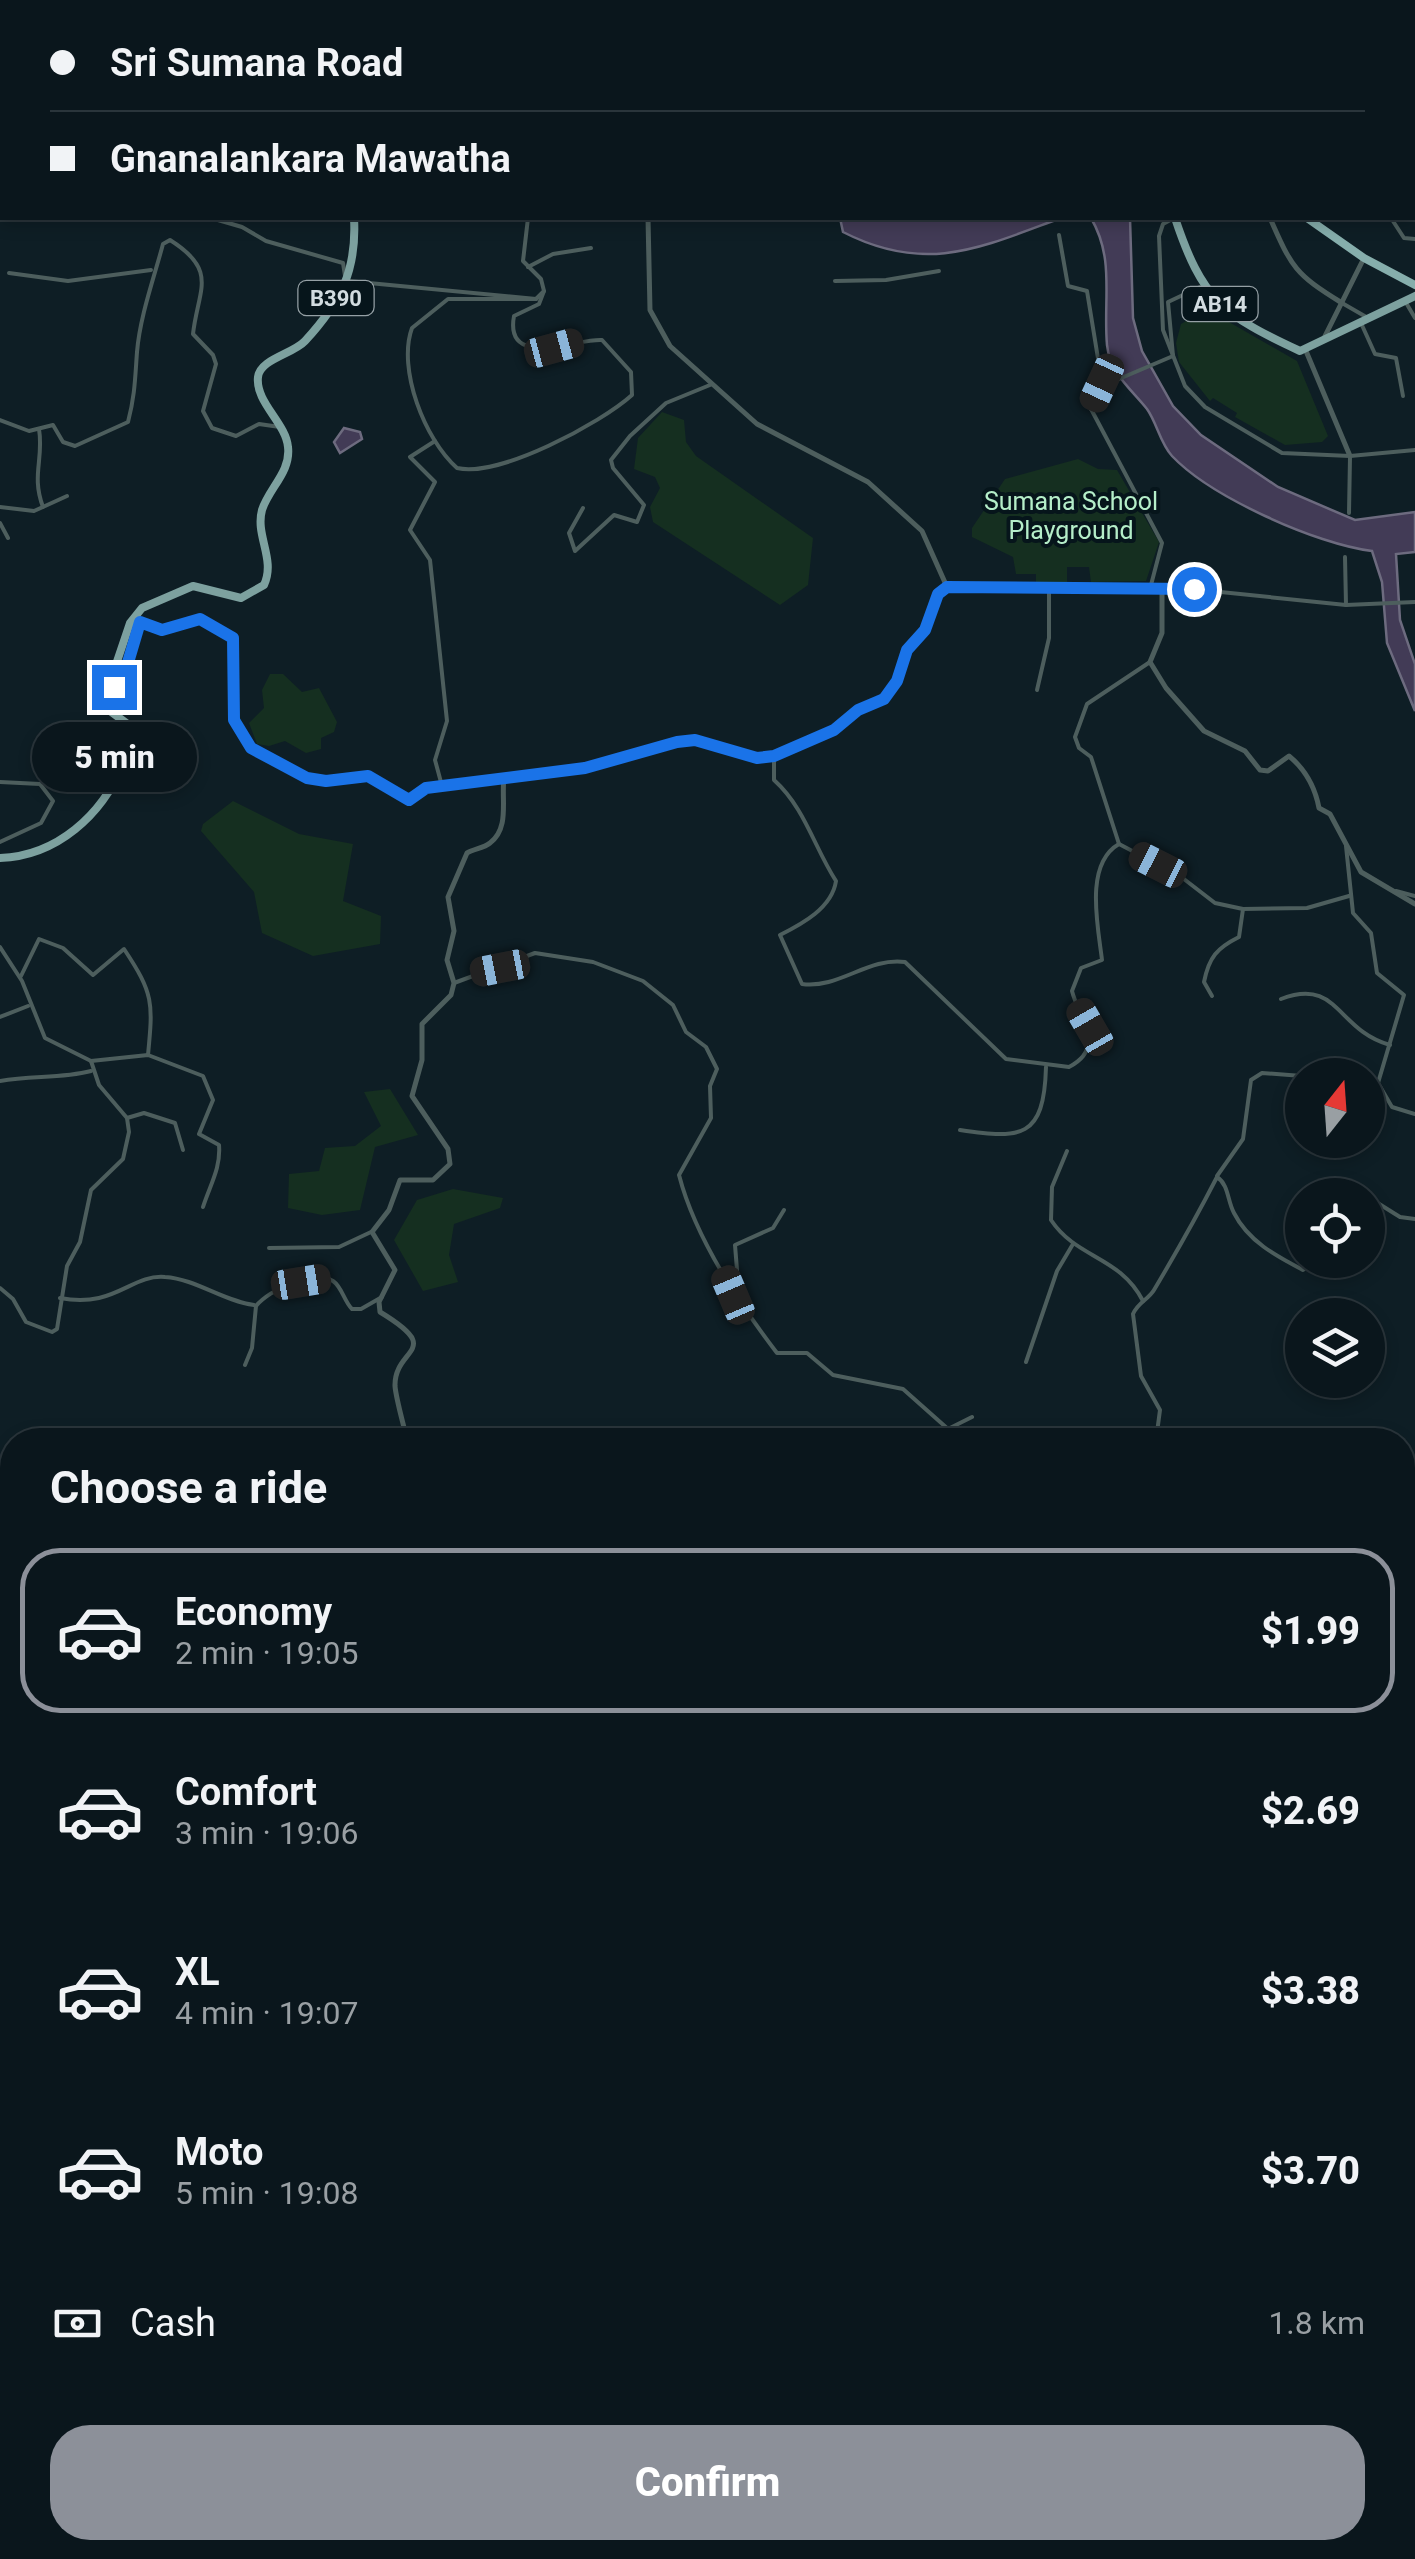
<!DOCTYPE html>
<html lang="en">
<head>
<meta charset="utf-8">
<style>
  body { margin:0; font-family:Roboto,sans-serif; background:#131f25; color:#f1f3f6; height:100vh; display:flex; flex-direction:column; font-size:38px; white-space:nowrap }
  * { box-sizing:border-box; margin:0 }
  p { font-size:32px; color:#999fa3 }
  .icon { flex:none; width:55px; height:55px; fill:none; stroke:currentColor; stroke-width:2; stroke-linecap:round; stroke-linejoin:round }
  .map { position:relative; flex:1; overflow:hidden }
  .sheet { position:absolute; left:0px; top:1428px; width:1415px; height:1132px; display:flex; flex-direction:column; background:#0a161c; border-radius:40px 40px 0 0; box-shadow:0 5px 15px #0003,0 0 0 2px #2a353b }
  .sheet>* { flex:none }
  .guide { position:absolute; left:0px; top:0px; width:1415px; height:220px; box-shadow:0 5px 15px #0003,0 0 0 2px #2a353b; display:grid; align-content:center; height:220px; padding:0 50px; background:#0a161c }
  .needle { width:65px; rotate:17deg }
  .controls { position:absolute; left:1285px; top:1058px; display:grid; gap:20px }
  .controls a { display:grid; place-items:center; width:100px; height:100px; border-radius:50%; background:#0a161c; box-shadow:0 5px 15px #0003,0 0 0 2px #2a353b; font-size:50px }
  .end { position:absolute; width:45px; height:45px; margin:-22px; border:12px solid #1a73e8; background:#fff; box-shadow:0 0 0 5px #fff }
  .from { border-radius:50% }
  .bubble { position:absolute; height:70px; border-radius:35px; background:#0a161c; box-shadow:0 5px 15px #0003,0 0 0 2px #2a353b; font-size:32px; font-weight:800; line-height:70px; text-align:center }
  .car { position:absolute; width:30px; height:60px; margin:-30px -15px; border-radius:12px; box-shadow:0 0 8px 2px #0007; background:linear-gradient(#222 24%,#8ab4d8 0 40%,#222 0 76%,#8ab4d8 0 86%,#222 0) }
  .guide b { display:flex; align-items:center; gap:35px; height:95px; font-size:38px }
  .guide b+b { border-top:2px solid #2a353b }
  .guide i { width:25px; height:25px; background:#f1f3f6 }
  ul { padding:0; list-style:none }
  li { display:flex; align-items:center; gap:30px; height:165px; margin:0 20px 15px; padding:0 30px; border:5px solid transparent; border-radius:40px }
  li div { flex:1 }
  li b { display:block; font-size:38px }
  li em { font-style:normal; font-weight:800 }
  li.on { border-color:#8c9099 }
  li>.icon { width:90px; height:90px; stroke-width:1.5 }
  h2 { padding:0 50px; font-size:45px; line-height:120px }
  .pay { display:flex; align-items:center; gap:25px; height:110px; padding:0 50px; font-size:38px }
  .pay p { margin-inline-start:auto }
  .action { display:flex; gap:20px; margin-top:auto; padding:20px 50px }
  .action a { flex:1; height:115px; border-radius:40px; background:#8c9099; color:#fff; font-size:40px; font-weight:800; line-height:115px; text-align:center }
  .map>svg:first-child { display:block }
  .green { fill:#152f20 }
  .water { fill:#423b56; stroke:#6d6b7f; stroke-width:2.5 }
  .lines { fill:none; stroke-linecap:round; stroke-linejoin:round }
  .minor { stroke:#4d5e5d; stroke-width:4 }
  .tertiary { stroke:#4d5e5d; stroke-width:5 }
  .primary { stroke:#7da19f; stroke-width:8 }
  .trunk { stroke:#86aeac; stroke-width:8 }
  .minor-bridge { stroke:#4d5e5d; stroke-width:4 }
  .route { stroke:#1a73e8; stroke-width:12 }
  .labels { text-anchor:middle; stroke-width:8; stroke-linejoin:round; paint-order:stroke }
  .shield { fill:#06151b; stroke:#95a0a5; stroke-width:2.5 }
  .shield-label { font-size:22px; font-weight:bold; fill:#d2dce0 }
  .park-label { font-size:25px; fill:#b5eec9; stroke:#06151b }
</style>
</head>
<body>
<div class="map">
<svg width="1415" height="2559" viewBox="0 0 1415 2559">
  <rect width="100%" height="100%" fill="#0e1e25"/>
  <!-- green -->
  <g class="green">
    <path d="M1198 314 1222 318 1297 361 1328 436 1322 442 1285 445 1235 417 1237 413 1213 398 1210 401 1179 362 1176 343 1181 324Z"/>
    <path d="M662 412 684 420 686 442 696 456 813 538 808 585 780 605 653 522 650 507 660 488 655 477 634 469 638 438Z"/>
    <path d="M1078 459 1098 469 1117 470 1159 542 1146 581 1091 582 1089 567H1067V582L1036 583V574H1016L1013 557 972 537V528L1005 479Z"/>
    <path d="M270 674H283L302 692 319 688 337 722 334 732 321 738V749L306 753 285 741 269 746 257 744 249 723 264 708 262 690Z"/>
    <path d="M233 801 299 834 353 844 343 901 381 916 380 944 313 956 262 933 254 892 201 831 203 824Z"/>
    <path d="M390 1089 418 1135 375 1147 360 1210 322 1215 288 1208 289 1174 319 1171 325 1148 355 1146 381 1126 364 1092Z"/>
    <path d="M453 1189 503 1198 500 1208 454 1224 449 1255 458 1282 423 1291 394 1240 417 1200Z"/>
  </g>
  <!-- water -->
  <g class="water">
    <path d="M840 218H1061C982 247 927 275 843 232Z"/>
    <path d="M1091 218H1130L1133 318 1142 351 1173 406 1201 435 1278 487 1355 520 1415 512V552L1396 554 1400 620 1415 664V711L1387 643 1382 582 1372 551C1316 544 1211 497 1172 456 1160 443 1157 423 1147 409 1130 388 1110 373 1107 345 1103 299 1115 259 1091 218Z"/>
    <path d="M344 428 360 432 362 439 340 453 334 442Z"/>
  </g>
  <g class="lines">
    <!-- minor -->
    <g class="minor">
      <path d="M313 0 314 2"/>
      <path d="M1065 0 1070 2"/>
      <path d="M7 2 9 0"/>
      <path d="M164 2V0"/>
      <path d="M211 218 242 227 266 241 343 263 345 276"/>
      <path d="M1174 218 1163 224 1159 236 1163 330 1185 386 1205 407 1282 453 1350 456 1415 450"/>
      <path d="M1391 218 1404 238 1415 239"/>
      <path d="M1059 235 1068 286 1087 291 1102 383 1091 409"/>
      <path d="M528 267 553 254 591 248"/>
      <path d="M9 273 68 281 151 270"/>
      <path d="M348 281 536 299 544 291 541 279 523 261 528 218"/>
      <path d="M835 281 886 280 939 271"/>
      <path d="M536 299H448L412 328C397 369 425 440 457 468 499 478 601 423 632 395L631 372 602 340C577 338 504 370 514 316L539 304 544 291"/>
      <path d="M1405 301 1415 318"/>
      <path d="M1342 303 1368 318"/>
      <path d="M1361 323 1375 354 1396 358 1403 396"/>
      <path d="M1173 356 1168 302 1202 286"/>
      <path d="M1093 390 1087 397 1091 409 1162 543 1151 585"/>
      <path d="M0 420 29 431 53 425 63 442 75 446 128 422C135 395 135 379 137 352 140 316 154 278 163 244L170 240C219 271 198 289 193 334L213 355 216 364 203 411 212 428 236 436 259 424 280 427"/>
      <path d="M39 429C44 459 31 475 43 507"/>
      <path d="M435 441 410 457 435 482 410 530 430 560 447 721 435 760 442 786"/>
      <path d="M0 507 34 511 67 496"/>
      <path d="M583 508 569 533 575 551 614 515 637 522 644 505 613 468 611 460 630 436 666 403 710 385"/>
      <path d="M1349 513 1350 457"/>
      <path d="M0 523 8 538"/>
      <path d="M1345 557 1346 605"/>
      <path d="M1162 586 1346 605 1415 602"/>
      <path d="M1150 662 1087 704 1075 737 1079 748 1091 757 1119 844 1180 876 1215 903 1243 909 1307 908 1349 896"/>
      <path d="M111 688 124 676 140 622 162 631 200 619 233 638 234 720 251 748 307 778 326 781 368 776 409 800 426 788 504 778"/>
      <path d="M1037 690 1049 638V586"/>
      <path d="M774 756V780C805 808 814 847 836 881 832 908 802 924 780 935L802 984C839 989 868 957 905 962L1006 1059 1069 1067C1107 1047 1079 1019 1072 991L1081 968 1102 960C1098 926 1084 864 1119 844"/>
      <path d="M0 782 40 784 53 801 41 823 0 842"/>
      <path d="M1346 846 1353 913 1371 933 1377 973 1404 995 1378 1083 1368 1085"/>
      <path d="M1396 891 1415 896"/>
      <path d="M0 947 22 981 45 1038 91 1061 148 1055 203 1076 213 1100 199 1134 219 1145C221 1168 210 1185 203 1207"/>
      <path d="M21 976 39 939 63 948 93 975 124 949C154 994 153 1003 148 1055"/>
      <path d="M454 983 535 953 593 962 643 981 673 1005 686 1032 706 1047 717 1069 710 1086 711 1118 679 1175C695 1237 738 1302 777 1353H807L833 1375 903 1389 948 1429 972 1417"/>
      <path d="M1212 996 1204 982C1209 957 1217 948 1239 937L1243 909"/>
      <path d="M1281 999C1339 977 1336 1030 1390 1045"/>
      <path d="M0 1017 28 1006"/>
      <path d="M0 1081C31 1075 60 1079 91 1071"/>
      <path d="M1378 1083 1392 1107 1415 1114"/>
      <path d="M127 1118 144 1113 175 1123 183 1150"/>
      <path d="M960 1130C1021 1139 1044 1139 1046 1067"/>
      <path d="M1067 1151 1052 1187 1051 1220C1077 1259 1120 1256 1143 1301"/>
      <path d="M1217 1176 1243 1139 1251 1080 1262 1073 1302 1076"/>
      <path d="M1368 1197 1400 1217 1415 1219"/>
      <path d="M269 1248 339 1247 371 1232"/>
      <path d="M725 1276 737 1270 735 1245 773 1228 784 1210"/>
      <path d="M0 1288 13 1299 26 1322 52 1332 57 1329 67 1266 80 1242 91 1190 123 1159 129 1132 127 1118 99 1085 91 1061"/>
      <path d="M60 1298C114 1309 131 1274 165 1277 196 1279 223 1301 254 1305"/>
      <path d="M1026 1362 1057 1271 1073 1244"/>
      <path d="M245 1365 252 1348 256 1306C269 1290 313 1269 333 1281 342 1287 344 1301 352 1309H361L382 1297"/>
      <path d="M1156 1440 1160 1410 1141 1376 1133 1314C1138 1302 1148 1300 1154 1290 1176 1253 1197 1216 1217 1177 1229 1185 1227 1200 1234 1213 1248 1241 1276 1256 1303 1270L1315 1260"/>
      <path d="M9 1586 12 1587"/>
      <path d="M1402 1607 1412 1620 1415 1641"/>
      <path d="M1402 1689 1412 1687 1415 1672"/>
      <path d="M1402 1740 1415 1732"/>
      <path d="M0 1941 12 1947"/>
      <path d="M1402 2260 1415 2256"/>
      <path d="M0 2377H12"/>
      <path d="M0 2514 12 2520"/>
      <path d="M61 2548 82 2556 86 2548"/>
      <path d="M991 2548 993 2559"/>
      <path d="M1100 2548 1113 2559"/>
      <path d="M1300 2548 1306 2559"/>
      <path d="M762 2559 763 2548"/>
      <path d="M768 2559 772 2548"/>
      <path d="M820 2559 823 2548"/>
      <path d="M1038 2559C1057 2549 1073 2557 1092 2548"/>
    </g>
    <!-- tertiary -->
    <g class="tertiary">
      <path d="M1277 0 1279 2"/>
      <path d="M619 2V0"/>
      <path d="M1412 40 1415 42"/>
      <path d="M648 218 650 310 670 346 757 424 868 482 922 531 947 587"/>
      <path d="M1270 218C1292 268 1295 274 1342 303"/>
      <path d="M1325 336 1364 258"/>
      <path d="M1306 351 1350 456"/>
      <path d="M947 587 1162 586V633L1150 662 1166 688 1204 731 1245 751 1260 770 1268 771 1289 756C1306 770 1315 787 1319 808L1330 814 1361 872 1415 904"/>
      <path d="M407 1440C404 1426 396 1399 395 1386 394 1347 446 1352 380 1312L379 1302 395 1270 372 1232 389 1210 400 1180H433L450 1164 448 1149 412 1096 422 1060V1024L451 995 454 983 447 960 454 931 448 897 467 853C474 849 484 848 490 843 510 828 501 799 504 778L602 764 677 741 695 740 757 758 774 756 834 731 893 688 907 650 925 630 937 595 947 587"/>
      <path d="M119 2548 130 2559"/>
    </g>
    <!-- primary -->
    <g class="primary">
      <path d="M910 0 912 2"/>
      <path d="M1310 0 1312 2"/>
      <path d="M1412 106 1415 109"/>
      <path d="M1175 218C1202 299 1222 315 1300 351L1415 296"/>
      <path d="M0 858C57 856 102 815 123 764 128 752 135 741 133 728L106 708 104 700 130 623 142 608 193 586 241 598 264 585C276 559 255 536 262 510 269 488 291 472 288 447 286 423 255 402 258 377 260 359 293 354 305 341 341 302 357 270 354 218"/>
    </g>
    <!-- trunk -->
    <g class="trunk">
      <path d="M1169 0 1170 2"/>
      <path d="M1307 218 1364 258 1415 285"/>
    </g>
    <!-- minor-bridge -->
    <path class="minor-bridge" d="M1093 390 1173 356"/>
  </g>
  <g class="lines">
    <!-- route -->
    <path class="route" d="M114 687 124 676 140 622 162 630 200 619 233 638 234 720 251 748 307 778 326 781 368 776 409 800 426 788 585 768 677 742 695 740 757 758 774 756 834 730 858 710 884 699 897 681 907 650 925 630 938 594 947 587 1194 589"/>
  </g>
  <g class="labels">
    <!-- shield labels -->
    <g class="shield">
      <rect x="298.5" y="281" width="75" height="34" rx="8"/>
      <rect x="1182.5" y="287" width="75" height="34" rx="8"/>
    </g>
    <g class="shield-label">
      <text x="336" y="306">B390</text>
      <text x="1220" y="312">AB14</text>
    </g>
    <!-- park labels -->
    <g class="park-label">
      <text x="1071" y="510">Sumana School<tspan x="1071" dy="29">Playground</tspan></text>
    </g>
  </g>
</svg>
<div class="controls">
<a><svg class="needle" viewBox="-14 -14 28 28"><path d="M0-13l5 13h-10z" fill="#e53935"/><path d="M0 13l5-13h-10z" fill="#999fa3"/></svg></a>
<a><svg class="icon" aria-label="locate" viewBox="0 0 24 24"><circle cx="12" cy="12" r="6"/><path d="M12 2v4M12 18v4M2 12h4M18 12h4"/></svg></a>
<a><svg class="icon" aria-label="layers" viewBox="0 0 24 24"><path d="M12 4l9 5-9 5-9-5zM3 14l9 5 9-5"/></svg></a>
</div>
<i class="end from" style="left:1194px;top:589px"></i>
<i class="end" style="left:114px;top:687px"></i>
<div class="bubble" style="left:32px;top:722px;width:165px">5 min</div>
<i class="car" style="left:554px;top:348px;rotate:75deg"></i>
<i class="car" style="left:1102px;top:383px;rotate:205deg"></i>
<i class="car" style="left:1158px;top:865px;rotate:297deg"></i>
<i class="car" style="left:500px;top:968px;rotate:259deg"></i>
<i class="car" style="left:1090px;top:1027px;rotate:330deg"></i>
<i class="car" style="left:301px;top:1282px;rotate:81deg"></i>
<i class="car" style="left:733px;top:1295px;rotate:337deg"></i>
<div class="guide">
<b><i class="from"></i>Sri Sumana Road</b>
<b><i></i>Gnanalankara Mawatha</b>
</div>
<section class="sheet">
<h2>Choose a ride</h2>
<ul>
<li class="on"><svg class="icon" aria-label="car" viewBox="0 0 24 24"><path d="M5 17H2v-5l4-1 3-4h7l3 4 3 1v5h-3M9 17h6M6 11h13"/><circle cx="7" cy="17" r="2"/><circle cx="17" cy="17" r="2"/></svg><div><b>Economy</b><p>2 min · 19:05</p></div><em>$1.99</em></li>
<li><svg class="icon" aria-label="car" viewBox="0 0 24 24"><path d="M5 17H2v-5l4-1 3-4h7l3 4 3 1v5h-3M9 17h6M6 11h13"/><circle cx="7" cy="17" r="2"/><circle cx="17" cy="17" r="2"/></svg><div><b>Comfort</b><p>3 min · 19:06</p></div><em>$2.69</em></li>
<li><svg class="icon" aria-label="car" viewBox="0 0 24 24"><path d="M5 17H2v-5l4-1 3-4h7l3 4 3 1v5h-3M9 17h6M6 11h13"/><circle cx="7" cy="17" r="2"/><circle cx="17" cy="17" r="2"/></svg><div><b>XL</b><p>4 min · 19:07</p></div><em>$3.38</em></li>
<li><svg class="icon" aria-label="car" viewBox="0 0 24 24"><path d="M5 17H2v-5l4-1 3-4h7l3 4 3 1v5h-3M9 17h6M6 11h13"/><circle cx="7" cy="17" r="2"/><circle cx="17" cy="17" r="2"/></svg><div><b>Moto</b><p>5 min · 19:08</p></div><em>$3.70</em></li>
</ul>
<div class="pay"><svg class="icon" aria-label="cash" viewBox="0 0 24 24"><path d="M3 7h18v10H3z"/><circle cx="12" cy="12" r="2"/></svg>Cash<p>1.8 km</p></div>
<div class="action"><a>Confirm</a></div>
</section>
</div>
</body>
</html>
